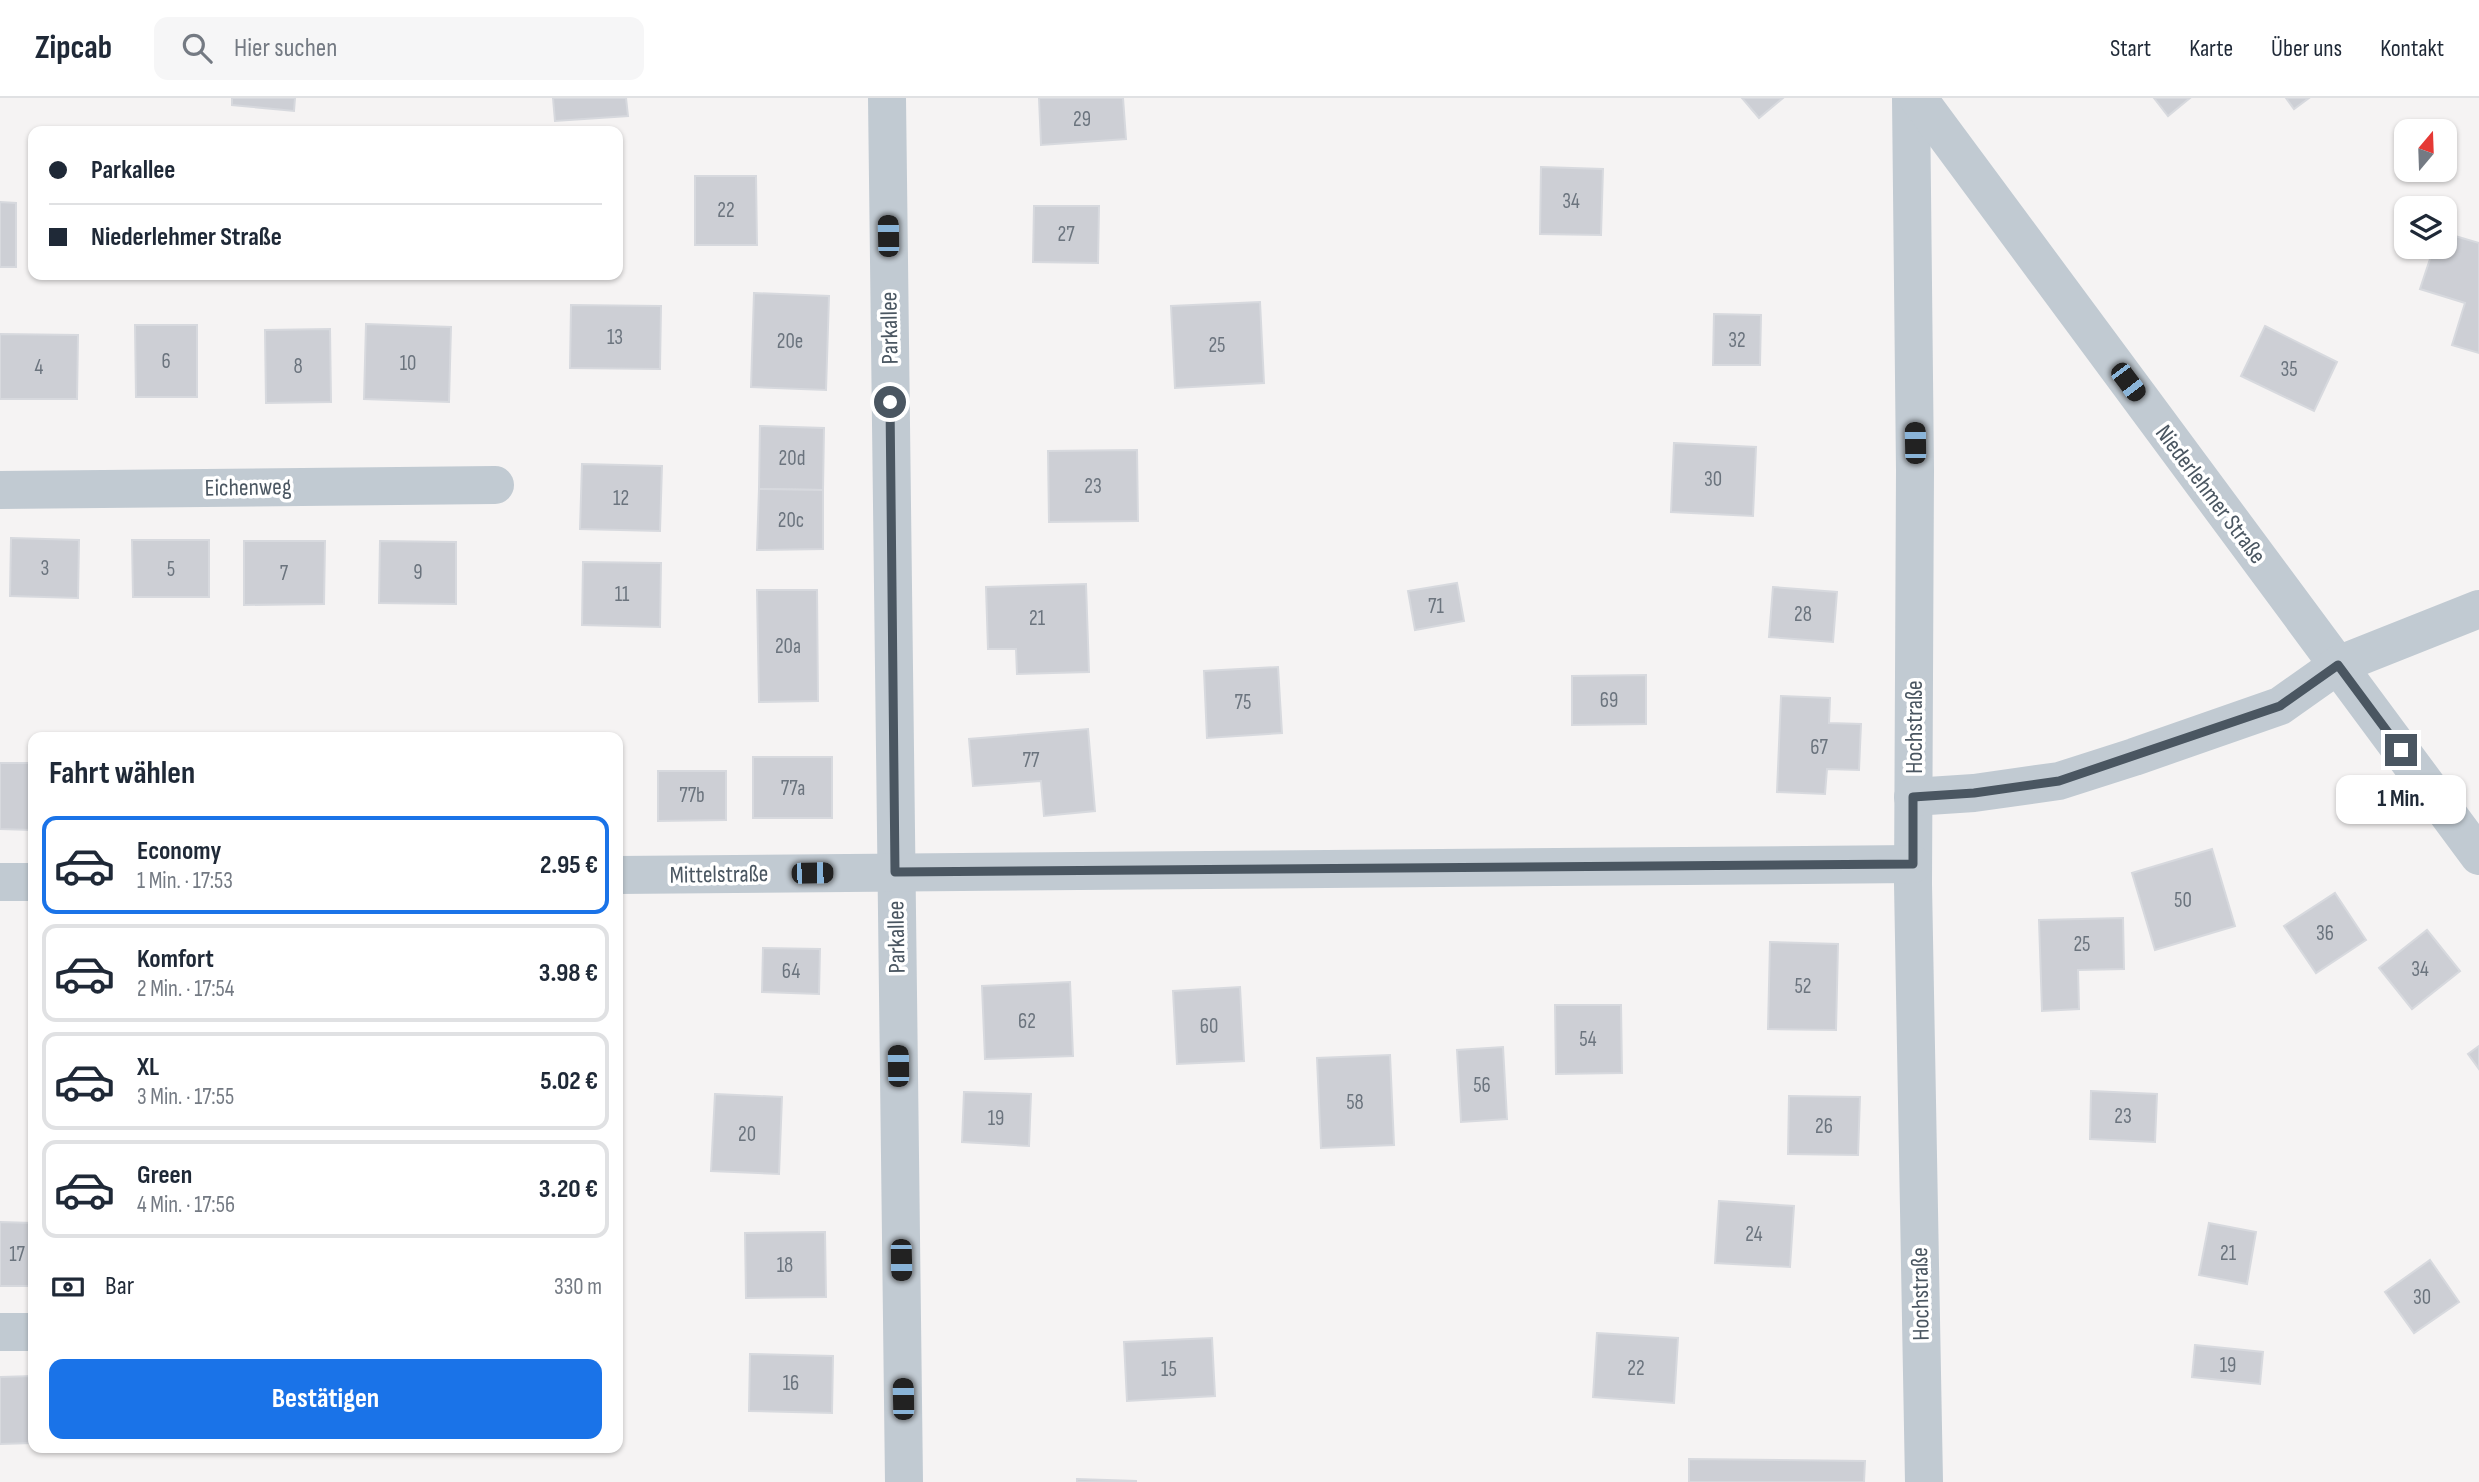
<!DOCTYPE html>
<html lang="de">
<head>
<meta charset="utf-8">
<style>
  body { margin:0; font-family:"Sofia Sans Condensed",sans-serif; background:#f6f6f7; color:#1f2937; height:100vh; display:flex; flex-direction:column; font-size:26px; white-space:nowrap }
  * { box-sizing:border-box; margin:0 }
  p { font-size:23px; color:#747a83 }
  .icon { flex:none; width:38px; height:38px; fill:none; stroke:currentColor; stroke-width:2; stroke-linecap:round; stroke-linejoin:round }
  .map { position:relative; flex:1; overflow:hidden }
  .sheet { position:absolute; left:28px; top:634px; width:595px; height:721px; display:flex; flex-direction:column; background:#fff; border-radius:14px; box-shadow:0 2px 5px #0004 }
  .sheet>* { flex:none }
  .hud { position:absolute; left:28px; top:28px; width:595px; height:154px; border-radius:14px; box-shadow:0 2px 5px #0004; display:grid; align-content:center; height:154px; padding:0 21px; background:#fff }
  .needle { width:46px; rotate:19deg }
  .fabs { position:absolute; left:2394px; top:21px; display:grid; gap:14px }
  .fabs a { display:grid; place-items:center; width:63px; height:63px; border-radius:14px; background:#fff; box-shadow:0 2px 5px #0004; font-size:35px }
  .end { position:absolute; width:32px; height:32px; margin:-16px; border:9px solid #4a5661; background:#fff; box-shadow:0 0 0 4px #fff }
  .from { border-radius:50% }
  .bubble { position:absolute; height:49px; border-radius:14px; background:#fff; box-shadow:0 2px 5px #0004; font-size:23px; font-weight:700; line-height:49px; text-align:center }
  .car { position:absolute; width:21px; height:42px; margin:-21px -10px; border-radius:9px; box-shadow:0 0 5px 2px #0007; background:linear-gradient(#222 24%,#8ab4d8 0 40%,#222 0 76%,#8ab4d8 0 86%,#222 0) }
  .hud b { display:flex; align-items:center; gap:24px; height:66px; font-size:26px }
  .hud b+b { border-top:2px solid #e0e1e3 }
  .hud i { width:18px; height:18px; background:#1f2937 }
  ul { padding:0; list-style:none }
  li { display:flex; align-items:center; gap:21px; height:98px; margin:0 14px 10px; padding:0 7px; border:4px solid #e0e1e3; border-radius:14px }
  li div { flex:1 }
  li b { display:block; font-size:26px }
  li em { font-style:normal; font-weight:700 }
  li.selected { border-color:#1a73e8 }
  li>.icon { width:63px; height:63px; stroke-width:1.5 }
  h2 { padding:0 21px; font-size:32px; line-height:84px }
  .pay { display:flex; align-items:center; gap:18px; height:77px; padding:0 21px; font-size:26px }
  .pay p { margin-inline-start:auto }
  .cta { display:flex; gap:14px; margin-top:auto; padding:14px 21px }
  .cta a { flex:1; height:80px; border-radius:14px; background:#1a73e8; color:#fff; font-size:28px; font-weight:700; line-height:80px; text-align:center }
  header { display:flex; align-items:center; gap:42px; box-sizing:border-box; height:98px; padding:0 35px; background:#fff; border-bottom:2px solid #e0e1e3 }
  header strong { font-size:33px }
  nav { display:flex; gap:38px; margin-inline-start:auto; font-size:24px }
  .search { width:490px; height:63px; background:#f6f6f7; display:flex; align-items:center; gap:18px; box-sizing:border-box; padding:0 24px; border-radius:14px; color:#747a83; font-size:26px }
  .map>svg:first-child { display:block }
  .building { fill:#cdcfd5; stroke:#d7d9de; stroke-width:2 }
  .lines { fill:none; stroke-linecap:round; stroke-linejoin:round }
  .minor { stroke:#c1cad2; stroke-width:38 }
  .route { stroke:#4a5661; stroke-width:9 }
  .labels { text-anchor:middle; stroke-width:7; stroke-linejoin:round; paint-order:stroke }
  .number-label { font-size:21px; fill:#6b747e }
  .street-label { font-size:24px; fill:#4a5661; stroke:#fff }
</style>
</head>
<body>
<header>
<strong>Zipcab</strong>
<div class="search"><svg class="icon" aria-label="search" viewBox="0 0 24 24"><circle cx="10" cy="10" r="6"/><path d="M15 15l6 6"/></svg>Hier suchen</div>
<nav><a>Start</a><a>Karte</a><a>Über uns</a><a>Kontakt</a></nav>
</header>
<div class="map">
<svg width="2479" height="1384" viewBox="0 0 2479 1384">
  <rect width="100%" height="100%" fill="#f5f3f3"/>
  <!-- building -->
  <g class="building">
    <path d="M232 0H295L294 13 232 7Z"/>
    <path d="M553 0H626L628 18 555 23Z"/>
    <path d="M1039 0H1123L1126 41 1041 47Z"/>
    <path d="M1742 0H1783L1759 20Z"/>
    <path d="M2154 0H2190L2168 18Z"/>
    <path d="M2286 0H2309L2294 11Z"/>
    <path d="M1541 69 1603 71 1601 137 1540 136Z"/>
    <path d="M695 78H756L757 147H695Z"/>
    <path d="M0 104 16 105V169H0Z"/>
    <path d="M1034 108H1099L1098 165 1033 164Z"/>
    <path d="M2445 135 2479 145V255L2452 247 2465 205 2420 191 2434 149H2445Z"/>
    <path d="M754 195 829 198 826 292 751 289Z"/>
    <path d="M1260 204 1264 285 1175 290 1171 208Z"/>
    <path d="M571 207 661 208 660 271 570 270Z"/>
    <path d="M1714 216 1761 217 1760 267H1713Z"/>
    <path d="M366 226 451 229 449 304 364 301Z"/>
    <path d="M135 227H197V299H136Z"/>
    <path d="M2265 228 2337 264 2314 313 2241 278Z"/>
    <path d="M330 231 331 304 266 305 265 232Z"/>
    <path d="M0 236 78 237 77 301H0Z"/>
    <path d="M760 328 824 330 823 392 759 391Z"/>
    <path d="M1674 345 1756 349 1753 418 1671 414Z"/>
    <path d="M1137 352 1138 423 1049 424 1048 353Z"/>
    <path d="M582 366 662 368 660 433 580 431Z"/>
    <path d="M759 391 823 392V451L757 452Z"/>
    <path d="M11 440 79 442 78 500 10 498Z"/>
    <path d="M132 442H209V499H133Z"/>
    <path d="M244 443H325L324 506 244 507Z"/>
    <path d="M380 443 456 444V506L379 505Z"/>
    <path d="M583 464 661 465 660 529 582 527Z"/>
    <path d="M1457 485 1464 523 1415 532 1408 493Z"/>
    <path d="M1086 486 1089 574 1017 576 1016 551H988L986 489Z"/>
    <path d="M1773 489 1837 494 1833 544 1769 539Z"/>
    <path d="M757 492H817L818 603 759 604Z"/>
    <path d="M1278 569 1282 635 1207 640 1204 573Z"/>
    <path d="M1646 577V626L1572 627V578Z"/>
    <path d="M1781 598 1830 600 1829 625 1861 626 1859 672 1827 671 1825 696 1777 694Z"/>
    <path d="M1088 631 1095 713 1044 718 1041 683 973 688 969 641Z"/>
    <rect x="753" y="659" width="79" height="61"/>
    <path d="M0 665H31L32 732 0 731Z"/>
    <path d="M658 673H726V722L658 723Z"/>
    <path d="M2212 751 2235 828 2155 852 2132 775Z"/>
    <path d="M2335 795 2366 842 2316 875 2284 828Z"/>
    <path d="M2123 820 2124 871 2078 872 2079 911 2042 913 2039 822Z"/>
    <path d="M2427 832 2460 873 2412 911 2379 870Z"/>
    <path d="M1770 844 1838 846 1836 932 1768 931Z"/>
    <path d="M763 850 820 851 819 896 762 894Z"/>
    <path d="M31 871H33V942H32Z"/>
    <path d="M1070 884 1073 958 985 961 982 888Z"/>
    <path d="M1240 889 1244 963 1177 966 1173 893Z"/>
    <path d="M1555 907H1621L1622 975 1556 976Z"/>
    <path d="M2479 948V971L2468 956Z"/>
    <path d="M1503 949 1507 1021 1461 1024 1457 952Z"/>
    <path d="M1390 957 1394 1047 1321 1050 1317 960Z"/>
    <path d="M2091 993 2157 996 2155 1044 2090 1041Z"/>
    <path d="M964 994 1031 996 1029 1048 962 1044Z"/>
    <path d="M715 996 782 999 779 1076 711 1073Z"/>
    <path d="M1789 998 1860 999 1858 1057 1788 1056Z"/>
    <path d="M1719 1103 1794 1108 1790 1169 1715 1165Z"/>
    <path d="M0 1124 33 1125V1188H0Z"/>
    <path d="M2209 1125 2256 1134 2247 1186 2199 1177Z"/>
    <path d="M825 1134 826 1199 746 1200 745 1135Z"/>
    <path d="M2430 1162 2459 1204 2414 1235 2385 1194Z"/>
    <path d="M1597 1235 1678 1240 1674 1305 1593 1299Z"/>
    <path d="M1212 1240 1215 1298 1127 1303 1124 1244Z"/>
    <path d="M2195 1247 2263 1254 2260 1286 2192 1279Z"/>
    <path d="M750 1256 833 1258 832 1315 749 1313Z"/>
    <path d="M33 1278V1345L0 1346V1279Z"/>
    <path d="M1689 1361 1865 1363 1864 1384H1689Z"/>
    <path d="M1077 1381 1136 1383V1384H1077Z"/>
  </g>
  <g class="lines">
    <!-- minor -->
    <g class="minor">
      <path d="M887 0 904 1384"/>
      <path d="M1911 0 1915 372 1913 786 1924 1384"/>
      <path d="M1918 0 2479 758"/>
      <path d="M0 392 495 387"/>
      <path d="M1913 699 1974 695 2059 683 2134 659 2280 608 2338 567 2479 511"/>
      <path d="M618 777 1913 766"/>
      <path d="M0 784H33"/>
      <path d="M0 1234H33"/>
    </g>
  </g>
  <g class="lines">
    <!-- route -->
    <path class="route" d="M890 304 895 774 1913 766V699L1974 695 2059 683 2280 608 2338 567 2401 652"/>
  </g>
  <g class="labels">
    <!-- number labels -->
    <g class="number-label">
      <text x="1082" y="28">29</text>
      <text x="1571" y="110">34</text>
      <text x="726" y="119">22</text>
      <text x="1066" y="143">27</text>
      <text x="615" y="246">13</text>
      <text x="1737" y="249">32</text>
      <text x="790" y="250">20e</text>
      <text x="1217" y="254">25</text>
      <text x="166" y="270">6</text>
      <text x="408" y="272">10</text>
      <text x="298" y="275">8</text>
      <text x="39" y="276">4</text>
      <text x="2289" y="278">35</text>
      <text x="792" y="367">20d</text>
      <text x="1713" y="388">30</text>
      <text x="1093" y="395">23</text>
      <text x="621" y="407">12</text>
      <text x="791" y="429">20c</text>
      <text x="45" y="477">3</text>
      <text x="171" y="478">5</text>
      <text x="418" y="481">9</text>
      <text x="284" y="482">7</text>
      <text x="622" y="503">11</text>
      <text x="1436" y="515">71</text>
      <text x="1803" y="523">28</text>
      <text x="1037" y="527">21</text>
      <text x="788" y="555">20a</text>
      <text x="1609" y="609">69</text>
      <text x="1243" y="611">75</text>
      <text x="1819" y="656">67</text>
      <text x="1031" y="669">77</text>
      <text x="793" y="697">77a</text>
      <text x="692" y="704">77b</text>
      <text x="2183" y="809">50</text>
      <text x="2325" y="842">36</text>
      <text x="2082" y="853">25</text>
      <text x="2420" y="878">34</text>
      <text x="791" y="880">64</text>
      <text x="1803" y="895">52</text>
      <text x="1027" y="930">62</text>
      <text x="1209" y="935">60</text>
      <text x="1588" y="948">54</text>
      <text x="1482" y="994">56</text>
      <text x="1355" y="1011">58</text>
      <text x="2123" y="1025">23</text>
      <text x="996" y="1027">19</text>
      <text x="1824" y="1035">26</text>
      <text x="747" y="1043">20</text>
      <text x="1754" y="1143">24</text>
      <text x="2228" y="1162">21</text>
      <text x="17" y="1163">17</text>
      <text x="785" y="1174">18</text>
      <text x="2422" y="1206">30</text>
      <text x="2228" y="1274">19</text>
      <text x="1636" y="1277">22</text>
      <text x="1169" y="1278">15</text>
      <text x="791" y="1292">16</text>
    </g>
    <!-- street labels -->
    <g class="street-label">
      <text transform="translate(889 230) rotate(-91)" y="8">Parkallee</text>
      <text transform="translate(248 389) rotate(-1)" y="8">Eichenweg</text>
      <text transform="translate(2211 396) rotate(53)" y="8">Niederlehmer Straße</text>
      <text transform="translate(1914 629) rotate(-90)" y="8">Hochstraße</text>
      <text transform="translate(719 776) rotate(-1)" y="8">Mittelstraße</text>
      <text transform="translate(896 839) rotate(-91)" y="8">Parkallee</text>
      <text transform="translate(1920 1196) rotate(-91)" y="8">Hochstraße</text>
    </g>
  </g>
</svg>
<div class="fabs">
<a><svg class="needle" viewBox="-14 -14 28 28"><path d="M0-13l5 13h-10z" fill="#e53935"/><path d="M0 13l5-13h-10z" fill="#747a83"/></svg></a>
<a><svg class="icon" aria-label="layers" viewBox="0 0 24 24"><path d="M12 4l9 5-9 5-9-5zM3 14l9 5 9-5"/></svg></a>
</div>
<i class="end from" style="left:890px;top:304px"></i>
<i class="end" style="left:2401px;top:652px"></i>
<div class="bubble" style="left:2336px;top:677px;width:130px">1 Min.</div>
<i class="car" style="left:888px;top:138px;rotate:359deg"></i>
<i class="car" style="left:2128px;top:284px;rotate:143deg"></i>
<i class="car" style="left:1915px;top:345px;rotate:359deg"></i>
<i class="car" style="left:812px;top:775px;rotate:89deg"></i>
<i class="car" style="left:898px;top:968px;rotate:359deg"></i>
<i class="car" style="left:901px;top:1162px;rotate:179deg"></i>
<i class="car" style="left:903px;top:1301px;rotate:359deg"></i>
<div class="hud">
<b><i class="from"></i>Parkallee</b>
<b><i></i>Niederlehmer Straße</b>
</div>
<section class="sheet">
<h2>Fahrt wählen</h2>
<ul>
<li class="selected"><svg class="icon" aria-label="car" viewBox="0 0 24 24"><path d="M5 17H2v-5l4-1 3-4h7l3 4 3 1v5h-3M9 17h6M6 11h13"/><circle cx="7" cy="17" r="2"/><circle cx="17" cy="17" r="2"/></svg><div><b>Economy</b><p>1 Min. · 17:53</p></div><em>2.95 €</em></li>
<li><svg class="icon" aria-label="car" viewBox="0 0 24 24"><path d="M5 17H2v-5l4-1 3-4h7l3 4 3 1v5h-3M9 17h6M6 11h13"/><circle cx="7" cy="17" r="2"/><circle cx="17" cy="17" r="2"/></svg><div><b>Komfort</b><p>2 Min. · 17:54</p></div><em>3.98 €</em></li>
<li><svg class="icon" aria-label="car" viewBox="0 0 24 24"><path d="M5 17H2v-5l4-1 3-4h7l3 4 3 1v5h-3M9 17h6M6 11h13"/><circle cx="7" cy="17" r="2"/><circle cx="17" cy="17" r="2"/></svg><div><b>XL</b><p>3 Min. · 17:55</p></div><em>5.02 €</em></li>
<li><svg class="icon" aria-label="car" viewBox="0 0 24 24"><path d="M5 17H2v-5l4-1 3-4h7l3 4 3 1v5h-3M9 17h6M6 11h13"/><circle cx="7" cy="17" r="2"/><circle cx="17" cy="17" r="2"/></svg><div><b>Green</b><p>4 Min. · 17:56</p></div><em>3.20 €</em></li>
</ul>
<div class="pay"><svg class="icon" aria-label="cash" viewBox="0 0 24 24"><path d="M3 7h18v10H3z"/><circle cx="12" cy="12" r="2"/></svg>Bar<p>330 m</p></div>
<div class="cta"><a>Bestätigen</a></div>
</section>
</div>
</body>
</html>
